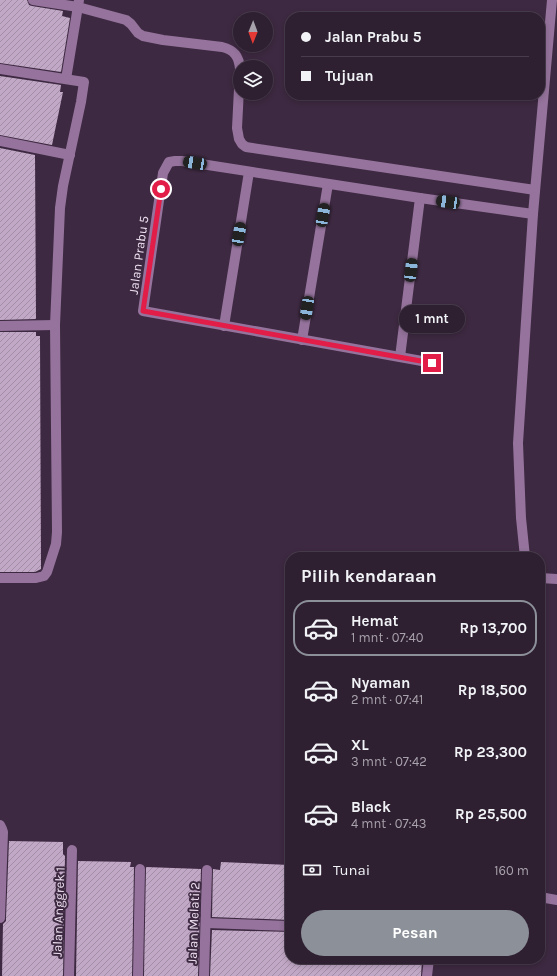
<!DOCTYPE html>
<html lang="id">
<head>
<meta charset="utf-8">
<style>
  body { margin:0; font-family:Karla,sans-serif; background:#362739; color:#f1f3f6; height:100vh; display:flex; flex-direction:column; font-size:15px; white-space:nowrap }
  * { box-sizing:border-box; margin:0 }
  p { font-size:13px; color:#a7a2ab }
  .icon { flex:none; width:22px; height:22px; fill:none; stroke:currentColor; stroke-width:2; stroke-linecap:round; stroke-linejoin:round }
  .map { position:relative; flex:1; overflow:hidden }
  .side { position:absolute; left:285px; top:552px; width:260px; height:412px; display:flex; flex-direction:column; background:#2e1f31; border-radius:16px; box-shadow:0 2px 6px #0003,0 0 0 1px #493d4d }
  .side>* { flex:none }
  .guide { position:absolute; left:285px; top:12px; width:260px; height:88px; border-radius:16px; box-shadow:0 2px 6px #0003,0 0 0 1px #493d4d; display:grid; align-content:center; height:88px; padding:0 16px; background:#2e1f31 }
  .needle { width:26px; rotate:181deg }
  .buttons { position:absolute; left:233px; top:12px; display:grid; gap:8px }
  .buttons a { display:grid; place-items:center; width:40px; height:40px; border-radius:50%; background:#2e1f31; box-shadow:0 2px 6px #0003,0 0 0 1px #493d4d; font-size:20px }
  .end { position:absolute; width:18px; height:18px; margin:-9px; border:5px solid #e11d48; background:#fff; box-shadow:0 0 0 2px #fff }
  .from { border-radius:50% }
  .bubble { position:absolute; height:28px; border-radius:14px; background:#2e1f31; box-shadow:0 2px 6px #0003,0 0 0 1px #493d4d; font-size:13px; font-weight:700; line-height:28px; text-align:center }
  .car { position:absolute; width:12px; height:24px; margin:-12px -6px; border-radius:5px; box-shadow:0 0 3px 1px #0007; background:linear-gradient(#222 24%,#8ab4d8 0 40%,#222 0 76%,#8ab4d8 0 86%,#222 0) }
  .guide b { display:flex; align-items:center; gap:14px; height:38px; font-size:15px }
  .guide b+b { border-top:1px solid #493d4d }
  .guide i { width:10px; height:10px; background:#f1f3f6 }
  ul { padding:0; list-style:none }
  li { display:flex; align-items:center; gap:12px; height:56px; margin:0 8px 6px; padding:0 8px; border:2px solid transparent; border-radius:16px }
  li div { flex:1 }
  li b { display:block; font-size:15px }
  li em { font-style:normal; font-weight:700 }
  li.selected { border-color:#8c9099 }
  li>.icon { width:36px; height:36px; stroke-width:1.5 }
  h2 { padding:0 16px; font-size:18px; line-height:48px }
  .pay { display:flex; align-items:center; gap:10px; height:44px; padding:0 16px; font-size:15px }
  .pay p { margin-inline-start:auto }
  .primary-button { display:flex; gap:8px; margin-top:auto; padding:8px 16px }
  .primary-button a { flex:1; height:46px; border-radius:24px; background:#8c9099; color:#fff; font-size:16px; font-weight:700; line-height:46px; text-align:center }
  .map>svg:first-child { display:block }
  .building { fill:url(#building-hatch) }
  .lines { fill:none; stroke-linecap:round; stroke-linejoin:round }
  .minor { stroke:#95739c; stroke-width:10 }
  .route { stroke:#e11d48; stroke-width:5 }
  .labels { text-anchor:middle; stroke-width:4; stroke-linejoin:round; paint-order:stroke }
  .street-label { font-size:13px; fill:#ede0f0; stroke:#3d2941 }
</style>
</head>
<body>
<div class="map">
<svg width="557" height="976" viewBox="0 0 557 976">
  <defs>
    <pattern id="building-hatch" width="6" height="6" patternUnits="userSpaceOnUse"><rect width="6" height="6" fill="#c1a8c6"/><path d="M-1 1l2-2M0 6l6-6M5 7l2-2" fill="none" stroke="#a28fa6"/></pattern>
  </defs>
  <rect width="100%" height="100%" fill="#3d2941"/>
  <!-- building -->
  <g class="building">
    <path d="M0 0H27L29 5 32 6 63 11 62 16 70 18 61 72 0 63Z"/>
    <path d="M0 76 61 85 60 92H63L52 145 0 135Z"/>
    <path d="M0 148 35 155 36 319 0 320Z"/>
    <path d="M0 332H36V336H40L41 569 35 572H0Z"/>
    <path d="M9 841 63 842V854L65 856 63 976H2L3 924 6 921V918Z"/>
    <path d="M78 861 131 862 130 867H134L132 976H76Z"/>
    <path d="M221 862 290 865V920L212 917 213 869 220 870Z"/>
    <path d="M146 867 201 869 198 976H144Z"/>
    <path d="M212 930 290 932V959H422L421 976H210Z"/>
  </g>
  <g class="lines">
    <!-- minor -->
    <g class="minor">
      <path d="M33 0 78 7 126 20 131 24 138 33 143 36 163 40 222 47C234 50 239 56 240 69L237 128 239 139 242 144 246 147 535 190"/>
      <path d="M0 69 84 82 81 102 63 186 60 208 55 325 57 532 56 544 47 572 44 576 36 578H0"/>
      <path d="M66 79 79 0"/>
      <path d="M0 141 70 155"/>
      <path d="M0 326 55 325"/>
      <path d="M224 326 249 172"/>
      <path d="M302 340 328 184"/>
      <path d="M400 357 420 198"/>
      <path d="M433 363 143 311 163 173 169 162 175 161H182L420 198 533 214"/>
      <path d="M525 557 521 518 518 443 533 214 552 0"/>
      <path d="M540 578 557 579"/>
      <path d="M0 825 2 829 3 832 0 918"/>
      <path d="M540 897 557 900"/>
      <path d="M206 923 290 926"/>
      <path d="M69 976 72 850"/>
      <path d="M138 976 140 869"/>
      <path d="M204 976 207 870"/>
      <path d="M427 976 429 959"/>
    </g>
  </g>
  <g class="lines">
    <!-- route -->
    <path class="route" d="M161 189 143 311 432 363"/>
  </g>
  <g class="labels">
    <!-- street labels -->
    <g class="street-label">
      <text transform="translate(138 255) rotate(-82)" y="5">Jalan Prabu 5</text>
      <text transform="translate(58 912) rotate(-88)" y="5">Jalan Anggrek 1</text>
      <text transform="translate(193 923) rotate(-88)" y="5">Jalan Melati 2</text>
    </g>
  </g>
</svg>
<div class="buttons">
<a><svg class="needle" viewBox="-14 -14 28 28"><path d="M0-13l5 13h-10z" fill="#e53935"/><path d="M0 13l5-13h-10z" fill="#a7a2ab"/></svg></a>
<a><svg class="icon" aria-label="layers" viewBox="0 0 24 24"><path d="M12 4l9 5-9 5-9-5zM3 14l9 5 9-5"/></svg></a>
</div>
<i class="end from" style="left:161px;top:189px"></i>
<i class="end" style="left:432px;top:363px"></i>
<div class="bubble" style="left:399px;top:305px;width:66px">1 mnt</div>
<i class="car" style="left:195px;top:163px;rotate:279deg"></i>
<i class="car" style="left:448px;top:202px;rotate:278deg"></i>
<i class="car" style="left:323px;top:215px;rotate:10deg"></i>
<i class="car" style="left:239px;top:234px;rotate:10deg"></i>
<i class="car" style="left:411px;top:270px;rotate:7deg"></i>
<i class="car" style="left:307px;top:308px;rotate:189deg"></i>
<div class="guide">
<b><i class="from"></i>Jalan Prabu 5</b>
<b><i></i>Tujuan</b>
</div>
<section class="side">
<h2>Pilih kendaraan</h2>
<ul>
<li class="selected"><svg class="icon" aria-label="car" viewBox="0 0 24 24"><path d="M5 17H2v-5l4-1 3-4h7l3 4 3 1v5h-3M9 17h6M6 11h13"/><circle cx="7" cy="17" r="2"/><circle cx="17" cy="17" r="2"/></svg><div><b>Hemat</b><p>1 mnt · 07:40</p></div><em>Rp 13,700</em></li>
<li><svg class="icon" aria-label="car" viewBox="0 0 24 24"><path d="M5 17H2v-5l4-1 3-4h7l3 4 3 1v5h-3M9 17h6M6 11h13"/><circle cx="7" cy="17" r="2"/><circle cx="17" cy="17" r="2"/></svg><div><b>Nyaman</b><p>2 mnt · 07:41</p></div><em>Rp 18,500</em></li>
<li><svg class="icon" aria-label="car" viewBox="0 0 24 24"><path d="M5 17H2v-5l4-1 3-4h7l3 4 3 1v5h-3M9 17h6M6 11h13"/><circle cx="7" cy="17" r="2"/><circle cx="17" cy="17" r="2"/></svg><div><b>XL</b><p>3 mnt · 07:42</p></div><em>Rp 23,300</em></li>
<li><svg class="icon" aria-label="car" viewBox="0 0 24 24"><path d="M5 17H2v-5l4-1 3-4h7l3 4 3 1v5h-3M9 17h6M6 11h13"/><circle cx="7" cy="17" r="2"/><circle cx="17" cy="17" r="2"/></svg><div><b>Black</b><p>4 mnt · 07:43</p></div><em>Rp 25,500</em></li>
</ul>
<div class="pay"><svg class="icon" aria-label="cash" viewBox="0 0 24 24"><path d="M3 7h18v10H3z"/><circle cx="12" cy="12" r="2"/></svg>Tunai<p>160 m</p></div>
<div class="primary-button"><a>Pesan</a></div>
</section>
</div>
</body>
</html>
